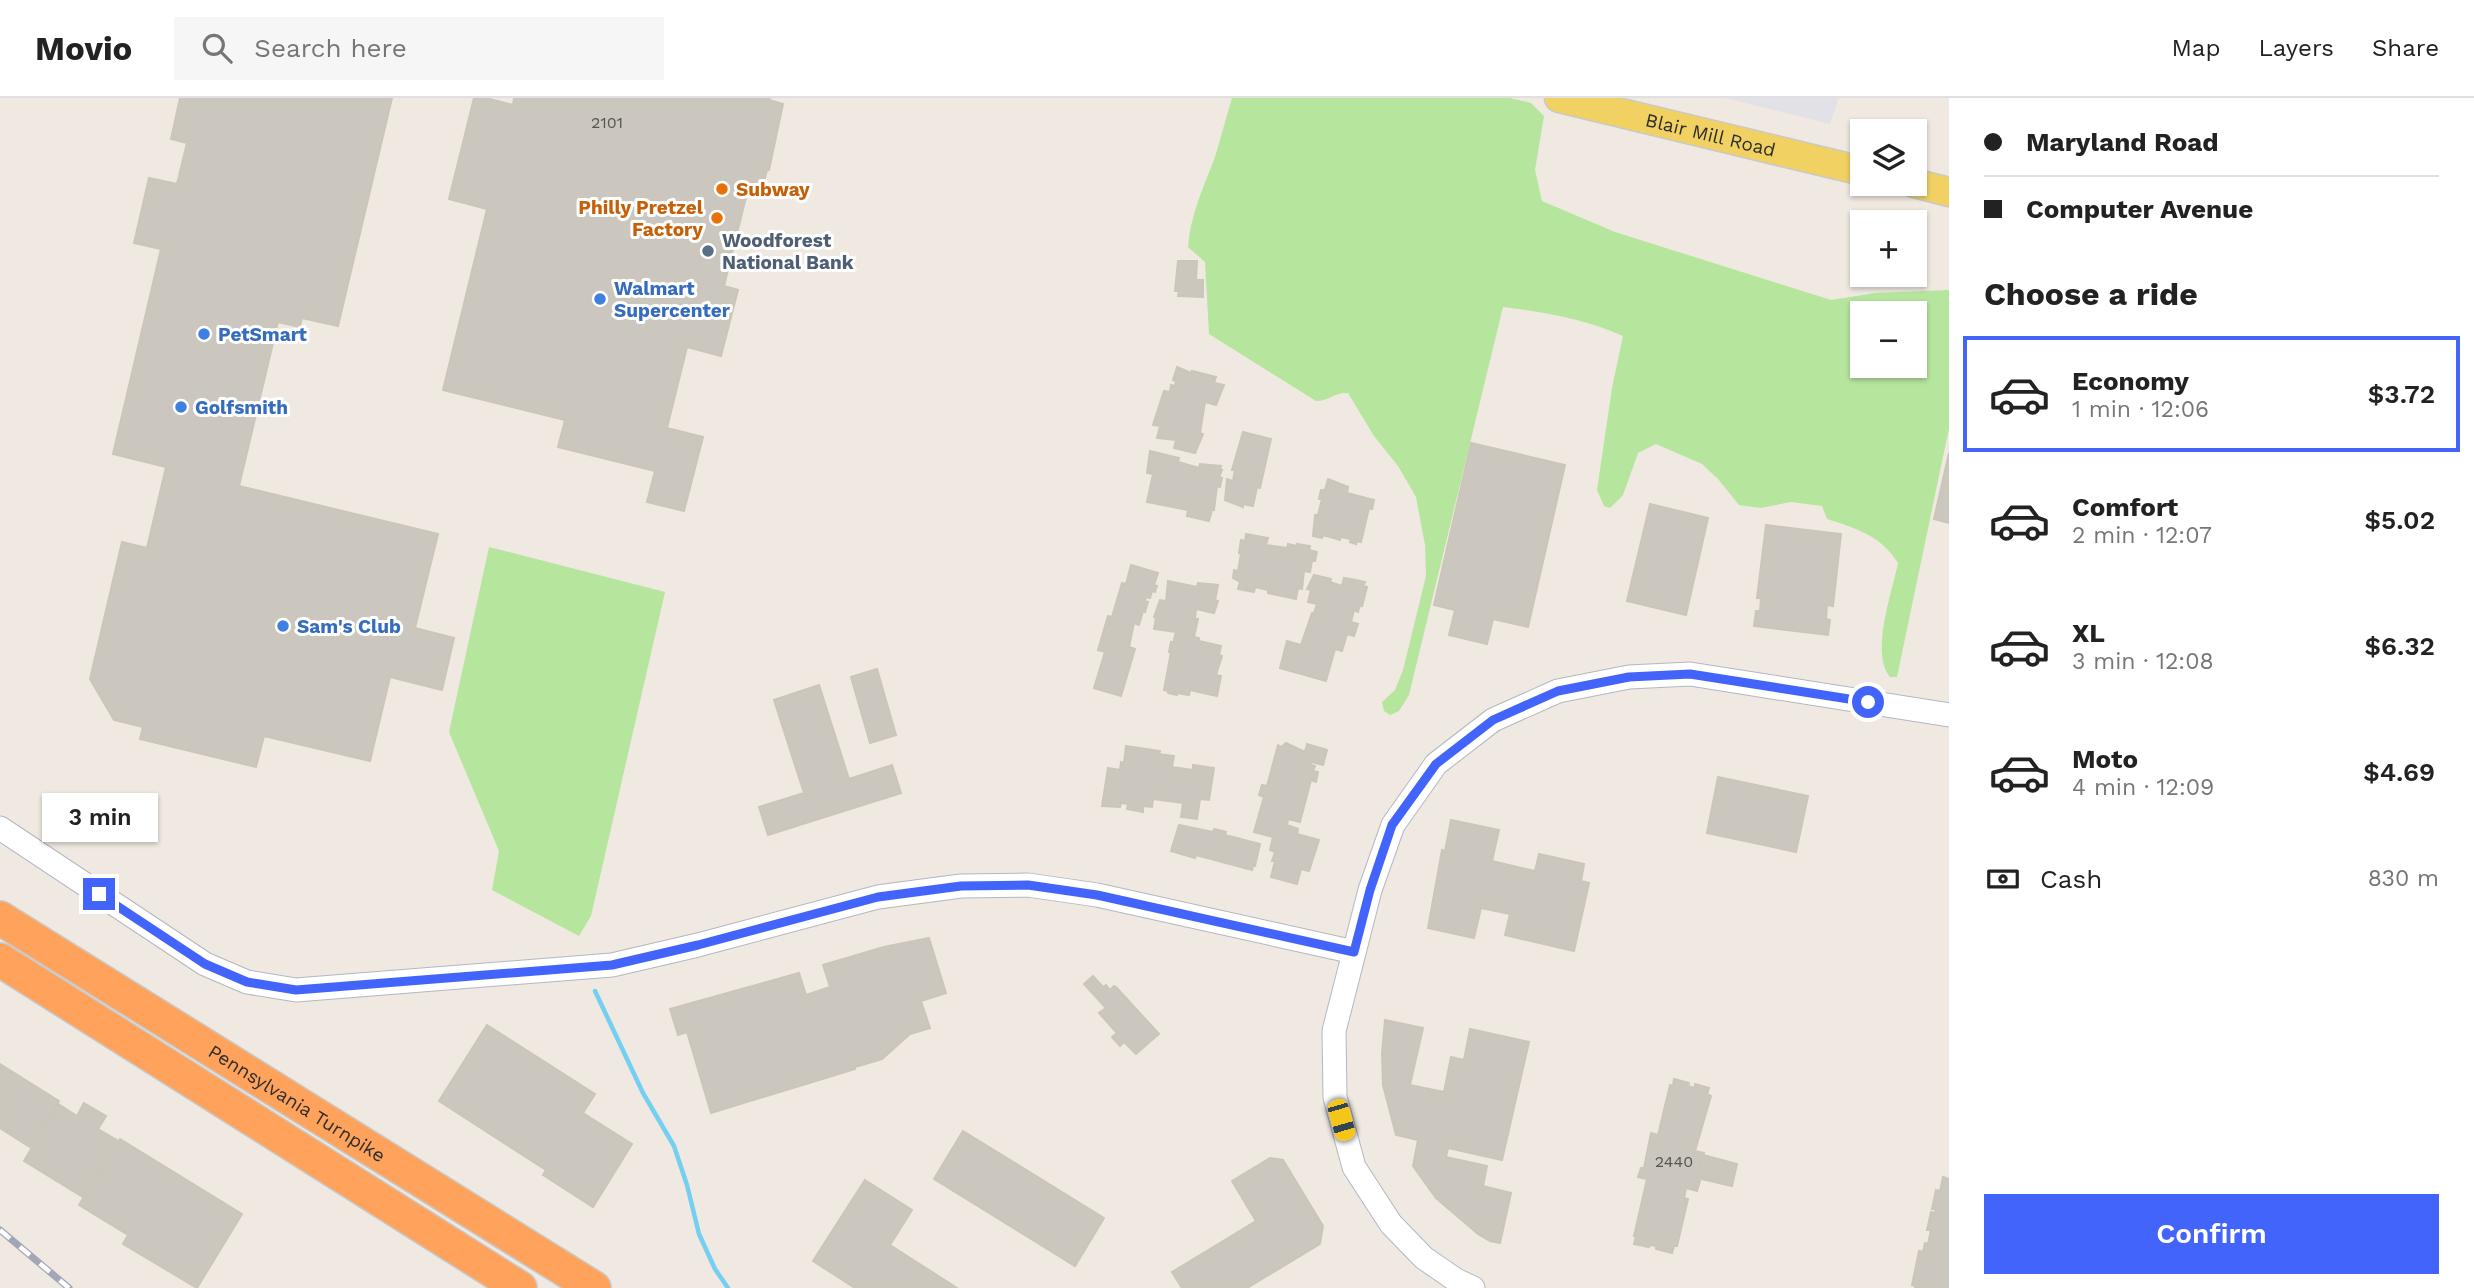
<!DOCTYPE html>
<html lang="en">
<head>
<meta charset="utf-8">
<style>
  body { margin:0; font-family:"Work Sans",sans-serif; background:#f6f6f6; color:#222; height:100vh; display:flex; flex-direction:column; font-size:26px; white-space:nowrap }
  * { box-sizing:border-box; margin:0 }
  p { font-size:23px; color:#767676 }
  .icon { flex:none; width:38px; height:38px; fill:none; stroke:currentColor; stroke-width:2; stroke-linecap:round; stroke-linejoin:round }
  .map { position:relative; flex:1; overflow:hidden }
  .panel { display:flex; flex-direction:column; background:#fff; width:525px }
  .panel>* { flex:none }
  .top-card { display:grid; align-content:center; height:154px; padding:0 35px; background:#fff }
  .tools { position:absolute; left:1850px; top:21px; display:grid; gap:14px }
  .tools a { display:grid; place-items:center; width:77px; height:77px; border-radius:0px; background:#fff; box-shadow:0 2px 5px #0004; font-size:35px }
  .end { position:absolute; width:32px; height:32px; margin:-16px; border:9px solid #4264fb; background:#fff; box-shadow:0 0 0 4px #fff }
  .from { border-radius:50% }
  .bubble { position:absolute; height:49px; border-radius:0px; background:#fff; box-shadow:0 2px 5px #0004; font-size:23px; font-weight:600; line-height:49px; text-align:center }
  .car { position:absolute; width:21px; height:42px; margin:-21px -10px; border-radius:9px; box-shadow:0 0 5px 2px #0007; background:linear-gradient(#f5c518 24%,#345 0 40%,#f5c518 0 76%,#345 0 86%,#f5c518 0) }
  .top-card b { display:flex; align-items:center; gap:24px; height:66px; font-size:26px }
  .top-card b+b { border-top:2px solid #e0e0e0 }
  .top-card i { width:18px; height:18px; background:#222 }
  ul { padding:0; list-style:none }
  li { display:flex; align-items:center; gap:21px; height:116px; margin:0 14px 10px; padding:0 21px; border:4px solid transparent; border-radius:0px }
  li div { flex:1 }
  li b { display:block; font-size:26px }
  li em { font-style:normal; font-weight:600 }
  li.active { border-color:#4264fb }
  li>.icon { width:63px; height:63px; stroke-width:1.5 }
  h2 { padding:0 35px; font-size:32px; line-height:84px }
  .pay { display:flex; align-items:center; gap:18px; height:77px; padding:0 35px; font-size:26px }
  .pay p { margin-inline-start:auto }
  .button { display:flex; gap:14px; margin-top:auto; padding:14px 35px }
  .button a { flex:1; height:80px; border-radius:0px; background:#4264fb; color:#fff; font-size:28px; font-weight:600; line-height:80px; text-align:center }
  header { display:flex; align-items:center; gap:42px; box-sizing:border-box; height:98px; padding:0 35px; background:#fff; border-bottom:2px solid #e0e0e0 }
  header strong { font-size:33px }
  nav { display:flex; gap:38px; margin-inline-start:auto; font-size:24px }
  .search { width:490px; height:63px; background:#f6f6f6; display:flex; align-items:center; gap:18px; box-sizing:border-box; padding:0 24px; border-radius:0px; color:#767676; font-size:26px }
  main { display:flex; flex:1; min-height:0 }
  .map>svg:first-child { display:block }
  .industrial { fill:#e3e1e8 }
  .green { fill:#b6e59e; fill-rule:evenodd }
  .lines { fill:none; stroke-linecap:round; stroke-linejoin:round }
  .stream { stroke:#75cff0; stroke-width:4.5 }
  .building { fill:#cbc7bf; stroke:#cbc5ba; stroke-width:2 }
  .minor-casing { stroke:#b4b7c1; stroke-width:25 }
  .major-casing { stroke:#c9c9c9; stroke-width:31 }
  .highway-casing { stroke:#c9c9c9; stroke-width:36 }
  .minor { stroke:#fff; stroke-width:23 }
  .major { stroke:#f2d163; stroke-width:28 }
  .highway { stroke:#ffa35c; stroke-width:33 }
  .rail-casing { stroke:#a3a6b8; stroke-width:7 }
  .rail { stroke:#fff; stroke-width:4.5; stroke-dasharray:13; stroke-linecap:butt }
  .route { stroke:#4264fb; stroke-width:9 }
  .food-dot { fill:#e8710a; stroke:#fff; stroke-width:2.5 }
  .service-dot { fill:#5c6f8a; stroke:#fff; stroke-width:2.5 }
  .shop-dot { fill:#3f7fe0; stroke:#fff; stroke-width:2.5 }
  .labels { text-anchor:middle; stroke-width:6; stroke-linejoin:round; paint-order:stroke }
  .number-label { font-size:16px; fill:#555452 }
  .street-label { font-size:19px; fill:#2e2e2e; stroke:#fff }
  .food-label { font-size:19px; font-weight:bold; fill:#c56008; stroke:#fff; text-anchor:start }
  .service-label { font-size:19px; font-weight:bold; fill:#4e5e75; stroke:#fff; text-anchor:start }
  .shop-label { font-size:19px; font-weight:bold; fill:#366cbe; stroke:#fff; text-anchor:start }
</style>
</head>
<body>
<header>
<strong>Movio</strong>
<div class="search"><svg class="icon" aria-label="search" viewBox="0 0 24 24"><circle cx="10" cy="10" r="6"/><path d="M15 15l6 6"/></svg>Search here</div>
<nav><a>Map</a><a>Layers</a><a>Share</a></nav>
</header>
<main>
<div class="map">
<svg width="1949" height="1190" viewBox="0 0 1949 1190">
  <rect width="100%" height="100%" fill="#efe9e1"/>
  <!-- industrial -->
  <path class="industrial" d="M1725 0H1839L1830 26Z"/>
  <!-- green -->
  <g class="green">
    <path d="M1232 0H1510L1531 5 1544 18 1535 72 1542 103 1615 134 1831 202 1875 195 1949 192V330L1897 579H1890C1870 555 1892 495 1898 465 1882 438 1855 430 1827 421L1822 408 1791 404 1761 410 1739 407 1718 381 1702 366 1656 346 1638 355 1623 397 1610 410 1604 408 1597 392 1612 290 1623 238C1585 221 1544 214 1503 209L1409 597 1399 613 1390 617 1384 613 1382 604 1395 592 1403 572 1426 478 1425 447 1416 399 1398 368 1374 338 1348 295C1335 294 1329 303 1316 303L1209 236 1205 164 1188 149C1190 118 1204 88 1215 59 1221 39 1226 20 1232 0ZM1862 215H1914V268H1862Z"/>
    <path d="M489 449 665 494 591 818 579 838 492 792 499 753 449 634Z"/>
  </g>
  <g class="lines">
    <!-- stream -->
    <path class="stream" d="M595 893 643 995 674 1048 687 1087 699 1136 715 1171 728 1190"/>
  </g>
  <!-- building -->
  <g class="building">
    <path d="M180 0H392L338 228 302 220 300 229 278 224 239 388 438 436 415 530 454 540 442 592 390 579 370 663 264 638 256 669 140 641 143 629 114 622 90 581 122 444 147 450 166 369 113 356 161 151 134 145 149 80 177 86 187 45 171 41Z"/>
    <path d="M474 0H486L513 7 514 0H770L769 2 783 6 769 72H767L761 95 748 91 724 188 738 192 721 258 687 249 667 330 703 339 684 413 647 404 655 373 558 349 565 322 443 292 487 111 449 101Z"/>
    <path d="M1178 163H1197L1196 182H1203V199L1178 198 1179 193H1175Z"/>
    <path d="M1177 269 1191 275 1192 273 1216 279 1214 285 1224 287 1216 307 1205 304 1200 335 1203 336 1195 355 1174 350 1176 342 1157 340 1160 328 1153 327 1164 293 1170 294 1171 287 1175 288 1176 283 1173 282Z"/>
    <path d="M1243 334 1271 341 1260 390 1257 389 1253 408 1243 406V409L1225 402 1227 381 1233 383 1235 372H1232Z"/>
    <path d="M1471 345 1565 367 1528 529 1493 521 1487 546 1449 537 1455 512 1434 507Z"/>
    <path d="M1150 353 1179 360 1178 364 1199 370 1200 366 1221 368 1220 372H1222L1219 379 1222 380 1220 389 1217 388 1214 412H1212L1209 423 1187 418 1188 412 1147 404 1153 376 1147 375Z"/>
    <path d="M1949 355V425L1934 421Z"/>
    <path d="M1328 381 1348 389 1347 395 1374 402 1372 411 1369 410 1361 444 1356 443V446L1350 444 1351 441 1340 439V442L1323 437 1322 440 1313 438 1315 417H1318L1322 401H1319L1321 392H1325Z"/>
    <path d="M1650 406 1708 420 1686 517 1627 503Z"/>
    <path d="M1766 427 1841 436 1833 508 1827 507 1826 521 1830 522 1828 537 1754 528 1756 513H1760L1761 500H1757Z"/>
    <path d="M1246 436 1268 440 1266 447 1287 450 1288 446 1297 448V446L1310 448 1309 452 1317 454 1315 463H1312L1310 474 1304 473 1302 491 1298 490 1296 501 1268 495V492L1255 489 1254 494 1238 491 1240 484 1233 480 1234 472 1238 473 1241 456 1239 455 1241 442 1245 443Z"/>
    <path d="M1131 467 1158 475 1154 487 1157 488 1155 494 1152 493 1150 500 1146 499 1145 503 1148 504 1145 514 1143 513 1139 527 1134 525 1129 549 1135 551 1121 598 1094 590 1105 554 1098 552 1108 518 1112 519 1122 485 1126 486Z"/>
    <path d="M1314 477 1331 481 1330 484 1342 488 1344 480 1356 482 1365 484 1363 488 1367 489 1362 508 1360 507 1358 514 1354 512 1351 524 1358 526 1354 538 1347 536 1342 553 1335 551 1326 583 1280 570 1287 543 1301 547 1312 515H1314L1317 506 1308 504 1311 492 1307 491Z"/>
    <path d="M1168 483 1197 489 1198 485 1218 487 1215 502 1218 503 1214 515 1196 511 1195 521H1198L1194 539 1199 540V543L1221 548 1219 557 1222 558 1216 577 1221 578 1217 598 1190 592 1189 597 1177 595V597L1168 595V593L1164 592 1171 554H1169L1171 544 1173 545 1176 534 1154 531 1156 520 1154 519 1160 502 1166 503Z"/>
    <path d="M877 571 896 637 870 645 851 579Z"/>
    <path d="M819 587 849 681 892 667 901 695 768 737 759 709 804 695 774 602Z"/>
    <path d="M1286 645 1305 654 1307 646 1327 652 1323 667 1312 664 1311 667 1315 668 1313 673 1318 674 1316 684 1311 682 1300 724 1288 721 1287 727 1298 731 1297 736 1319 742 1309 773 1301 771 1297 786 1271 779 1275 763H1272L1275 754 1270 752 1273 739 1254 734 1264 699 1259 697 1262 687 1267 688 1278 647 1281 649Z"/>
    <path d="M1126 648 1160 653 1159 656 1174 658 1172 669 1193 672V667L1214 670 1209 702 1200 701 1197 721 1181 719 1183 705 1153 701 1152 709 1143 708V714L1127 711 1128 706 1121 705 1120 709 1102 708 1108 670 1120 672 1121 664 1124 665Z"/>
    <path d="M1718 679 1808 698 1796 754 1707 735Z"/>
    <path d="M1451 722 1499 732 1492 763 1535 773 1539 756 1584 766 1581 783 1589 785 1574 853 1505 837 1510 816 1481 810 1474 840 1428 830 1442 752 1445 753Z"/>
    <path d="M1179 727 1213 734 1214 731 1226 734 1225 737 1260 746 1255 768H1253L1252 772 1196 757 1195 760 1171 753Z"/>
    <path d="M929 840 946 895 921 903 930 930 910 936 882 961 855 969V971L711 1015 687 934 678 937 670 911 799 875 806 897 830 889 823 867 884 849Z"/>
    <path d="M1093 878 1103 889 1106 887 1110 892 1114 888 1117 890 1159 936 1136 956 1124 944 1120 948 1112 939 1117 935 1099 915 1106 910 1084 886Z"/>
    <path d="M1385 922 1423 930 1410 987 1444 994 1451 959 1464 962 1470 931 1529 944 1502 1062 1448 1050 1446 1059 1487 1068 1483 1088 1511 1095 1500 1145 1490 1143 1478 1136 1436 1100 1413 1068 1418 1042 1396 1037 1383 987 1382 955Z"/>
    <path d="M487 927 595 996 583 1015 632 1046 593 1109 543 1077 546 1072 439 1003Z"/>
    <path d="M0 966 59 1003 30 1049 0 1030Z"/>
    <path d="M1674 981 1689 985 1688 988 1695 990V986L1709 990 1707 996 1711 998 1695 1053 1704 1055 1697 1082 1700 1083 1697 1093 1686 1090 1684 1100 1688 1101 1677 1148H1674L1672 1155 1656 1151V1148L1650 1147 1649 1149 1634 1146 1636 1138H1634L1647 1081 1638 1079 1641 1070H1644L1651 1035 1658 1037 1670 987 1673 988Z"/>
    <path d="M84 1005 106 1018 98 1031 117 1042 83 1099 24 1063 58 1006 77 1018Z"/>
    <path d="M963 1033 1104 1120 1075 1168 934 1081Z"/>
    <path d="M120 1041 242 1116 197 1190 123 1146 128 1137 79 1107Z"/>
    <path d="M1703 1057 1737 1066 1732 1088 1697 1080Z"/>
    <path d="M1270 1060 1283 1062 1323 1128 1320 1146 1247 1190H1182L1172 1174 1256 1123 1232 1083Z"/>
    <path d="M1943 1079 1949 1081V1190H1915V1188L1912 1187 1919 1153 1923 1154 1925 1145 1928 1146 1931 1132H1927L1931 1114 1935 1115 1936 1111H1932L1936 1092 1940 1093Z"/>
    <path d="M865 1082 912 1112 890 1147 957 1190H855L813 1163Z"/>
  </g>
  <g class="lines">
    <!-- minor casing -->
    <g class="minor-casing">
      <g id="minor">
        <path d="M0 730 205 866 247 884 296 892 612 867 698 847 878 799 961 788 1028 787 1097 797 1354 854"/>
        <path d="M1473 1190 1456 1182 1424 1160 1391 1126 1354 1069 1335 999 1334 933 1370 792 1393 727 1436 666 1493 622 1558 593 1629 579 1690 576 1949 617"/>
      </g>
    </g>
    <!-- major casing -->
    <g class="major-casing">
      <g id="major">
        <path id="s1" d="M1559 0 1862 73"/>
        <path d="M1914 85 1949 94"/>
      </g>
    </g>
    <!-- highway casing -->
    <g class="highway-casing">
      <g id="highway">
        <path id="s2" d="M0 820 594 1190"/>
        <path d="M0 862 520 1190"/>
      </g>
    </g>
    <!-- minor -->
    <use href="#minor" class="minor"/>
    <!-- major -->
    <use href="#major" class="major"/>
    <!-- highway -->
    <use href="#highway" class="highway"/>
    <!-- rail casing -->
    <g class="rail-casing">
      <path id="rail" d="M0 1132 69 1190"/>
    </g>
    <!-- rail -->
    <use href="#rail" class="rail"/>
  </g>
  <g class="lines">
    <!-- route -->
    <path class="route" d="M99 796 205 866 247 884 296 892 612 867 698 847 878 799 961 788 1028 787 1097 797 1354 854 1370 792 1392 727 1436 666 1493 622 1558 593 1629 579 1690 576 1868 604"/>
  </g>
  <!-- markers -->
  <g class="food-dot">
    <circle cx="722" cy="91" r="7"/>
    <circle cx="717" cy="120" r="7"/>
  </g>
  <circle class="service-dot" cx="708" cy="153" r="7"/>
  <g class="shop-dot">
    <circle cx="600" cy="201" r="7"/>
    <circle cx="204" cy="236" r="7"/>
    <circle cx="181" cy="309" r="7"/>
    <circle cx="283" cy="528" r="7"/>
  </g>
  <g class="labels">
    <!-- number labels -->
    <g class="number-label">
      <text x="607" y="30">2101</text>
      <text x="1674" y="1069">2440</text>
    </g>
    <!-- street labels -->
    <g class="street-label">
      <text dy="7" stroke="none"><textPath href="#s1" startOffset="156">Blair Mill Road</textPath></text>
      <text dy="7" stroke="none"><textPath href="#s2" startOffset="350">Pennsylvania Turnpike</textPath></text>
    </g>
    <!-- food labels -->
    <g class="food-label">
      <text x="736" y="98">Subway</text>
      <text x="703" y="116" text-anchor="end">Philly Pretzel<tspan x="703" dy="22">Factory</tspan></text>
    </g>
    <!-- service labels -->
    <g class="service-label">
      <text x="722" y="149">Woodforest<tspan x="722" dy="22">National Bank</tspan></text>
    </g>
    <!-- shop labels -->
    <g class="shop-label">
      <text x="614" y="197">Walmart<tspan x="614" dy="22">Supercenter</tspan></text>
      <text x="218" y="243">PetSmart</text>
      <text x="195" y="316">Golfsmith</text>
      <text x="297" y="535">Sam's Club</text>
    </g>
  </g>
</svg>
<div class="tools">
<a><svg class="icon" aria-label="layers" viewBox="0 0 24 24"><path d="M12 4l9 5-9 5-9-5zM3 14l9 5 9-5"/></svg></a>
<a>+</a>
<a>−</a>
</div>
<i class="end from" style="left:1868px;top:604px"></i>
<i class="end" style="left:99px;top:796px"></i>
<div class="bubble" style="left:42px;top:695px;width:116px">3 min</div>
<i class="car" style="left:1341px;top:1022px;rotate:164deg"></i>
</div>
<section class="panel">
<div class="top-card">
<b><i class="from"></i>Maryland Road</b>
<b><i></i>Computer Avenue</b>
</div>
<h2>Choose a ride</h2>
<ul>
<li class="active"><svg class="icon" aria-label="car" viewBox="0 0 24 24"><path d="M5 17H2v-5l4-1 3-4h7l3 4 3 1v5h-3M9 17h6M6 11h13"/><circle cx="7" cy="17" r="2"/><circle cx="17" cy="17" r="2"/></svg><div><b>Economy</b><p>1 min · 12:06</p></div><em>$3.72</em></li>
<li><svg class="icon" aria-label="car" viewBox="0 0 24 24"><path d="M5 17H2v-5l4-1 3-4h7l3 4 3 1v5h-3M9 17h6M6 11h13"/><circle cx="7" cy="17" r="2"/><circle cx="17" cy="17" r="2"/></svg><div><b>Comfort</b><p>2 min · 12:07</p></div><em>$5.02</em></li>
<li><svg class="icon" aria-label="car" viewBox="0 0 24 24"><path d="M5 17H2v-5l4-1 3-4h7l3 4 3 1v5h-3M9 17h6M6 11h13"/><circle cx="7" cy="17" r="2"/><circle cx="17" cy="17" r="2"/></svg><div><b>XL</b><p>3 min · 12:08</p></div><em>$6.32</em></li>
<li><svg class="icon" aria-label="car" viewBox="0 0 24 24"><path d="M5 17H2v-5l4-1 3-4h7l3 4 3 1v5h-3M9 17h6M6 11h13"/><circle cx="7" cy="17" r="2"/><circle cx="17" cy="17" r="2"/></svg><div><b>Moto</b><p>4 min · 12:09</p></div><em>$4.69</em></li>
</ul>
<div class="pay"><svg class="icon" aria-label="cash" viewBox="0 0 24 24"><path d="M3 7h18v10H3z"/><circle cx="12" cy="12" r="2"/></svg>Cash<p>830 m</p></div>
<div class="button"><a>Confirm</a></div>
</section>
</main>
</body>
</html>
